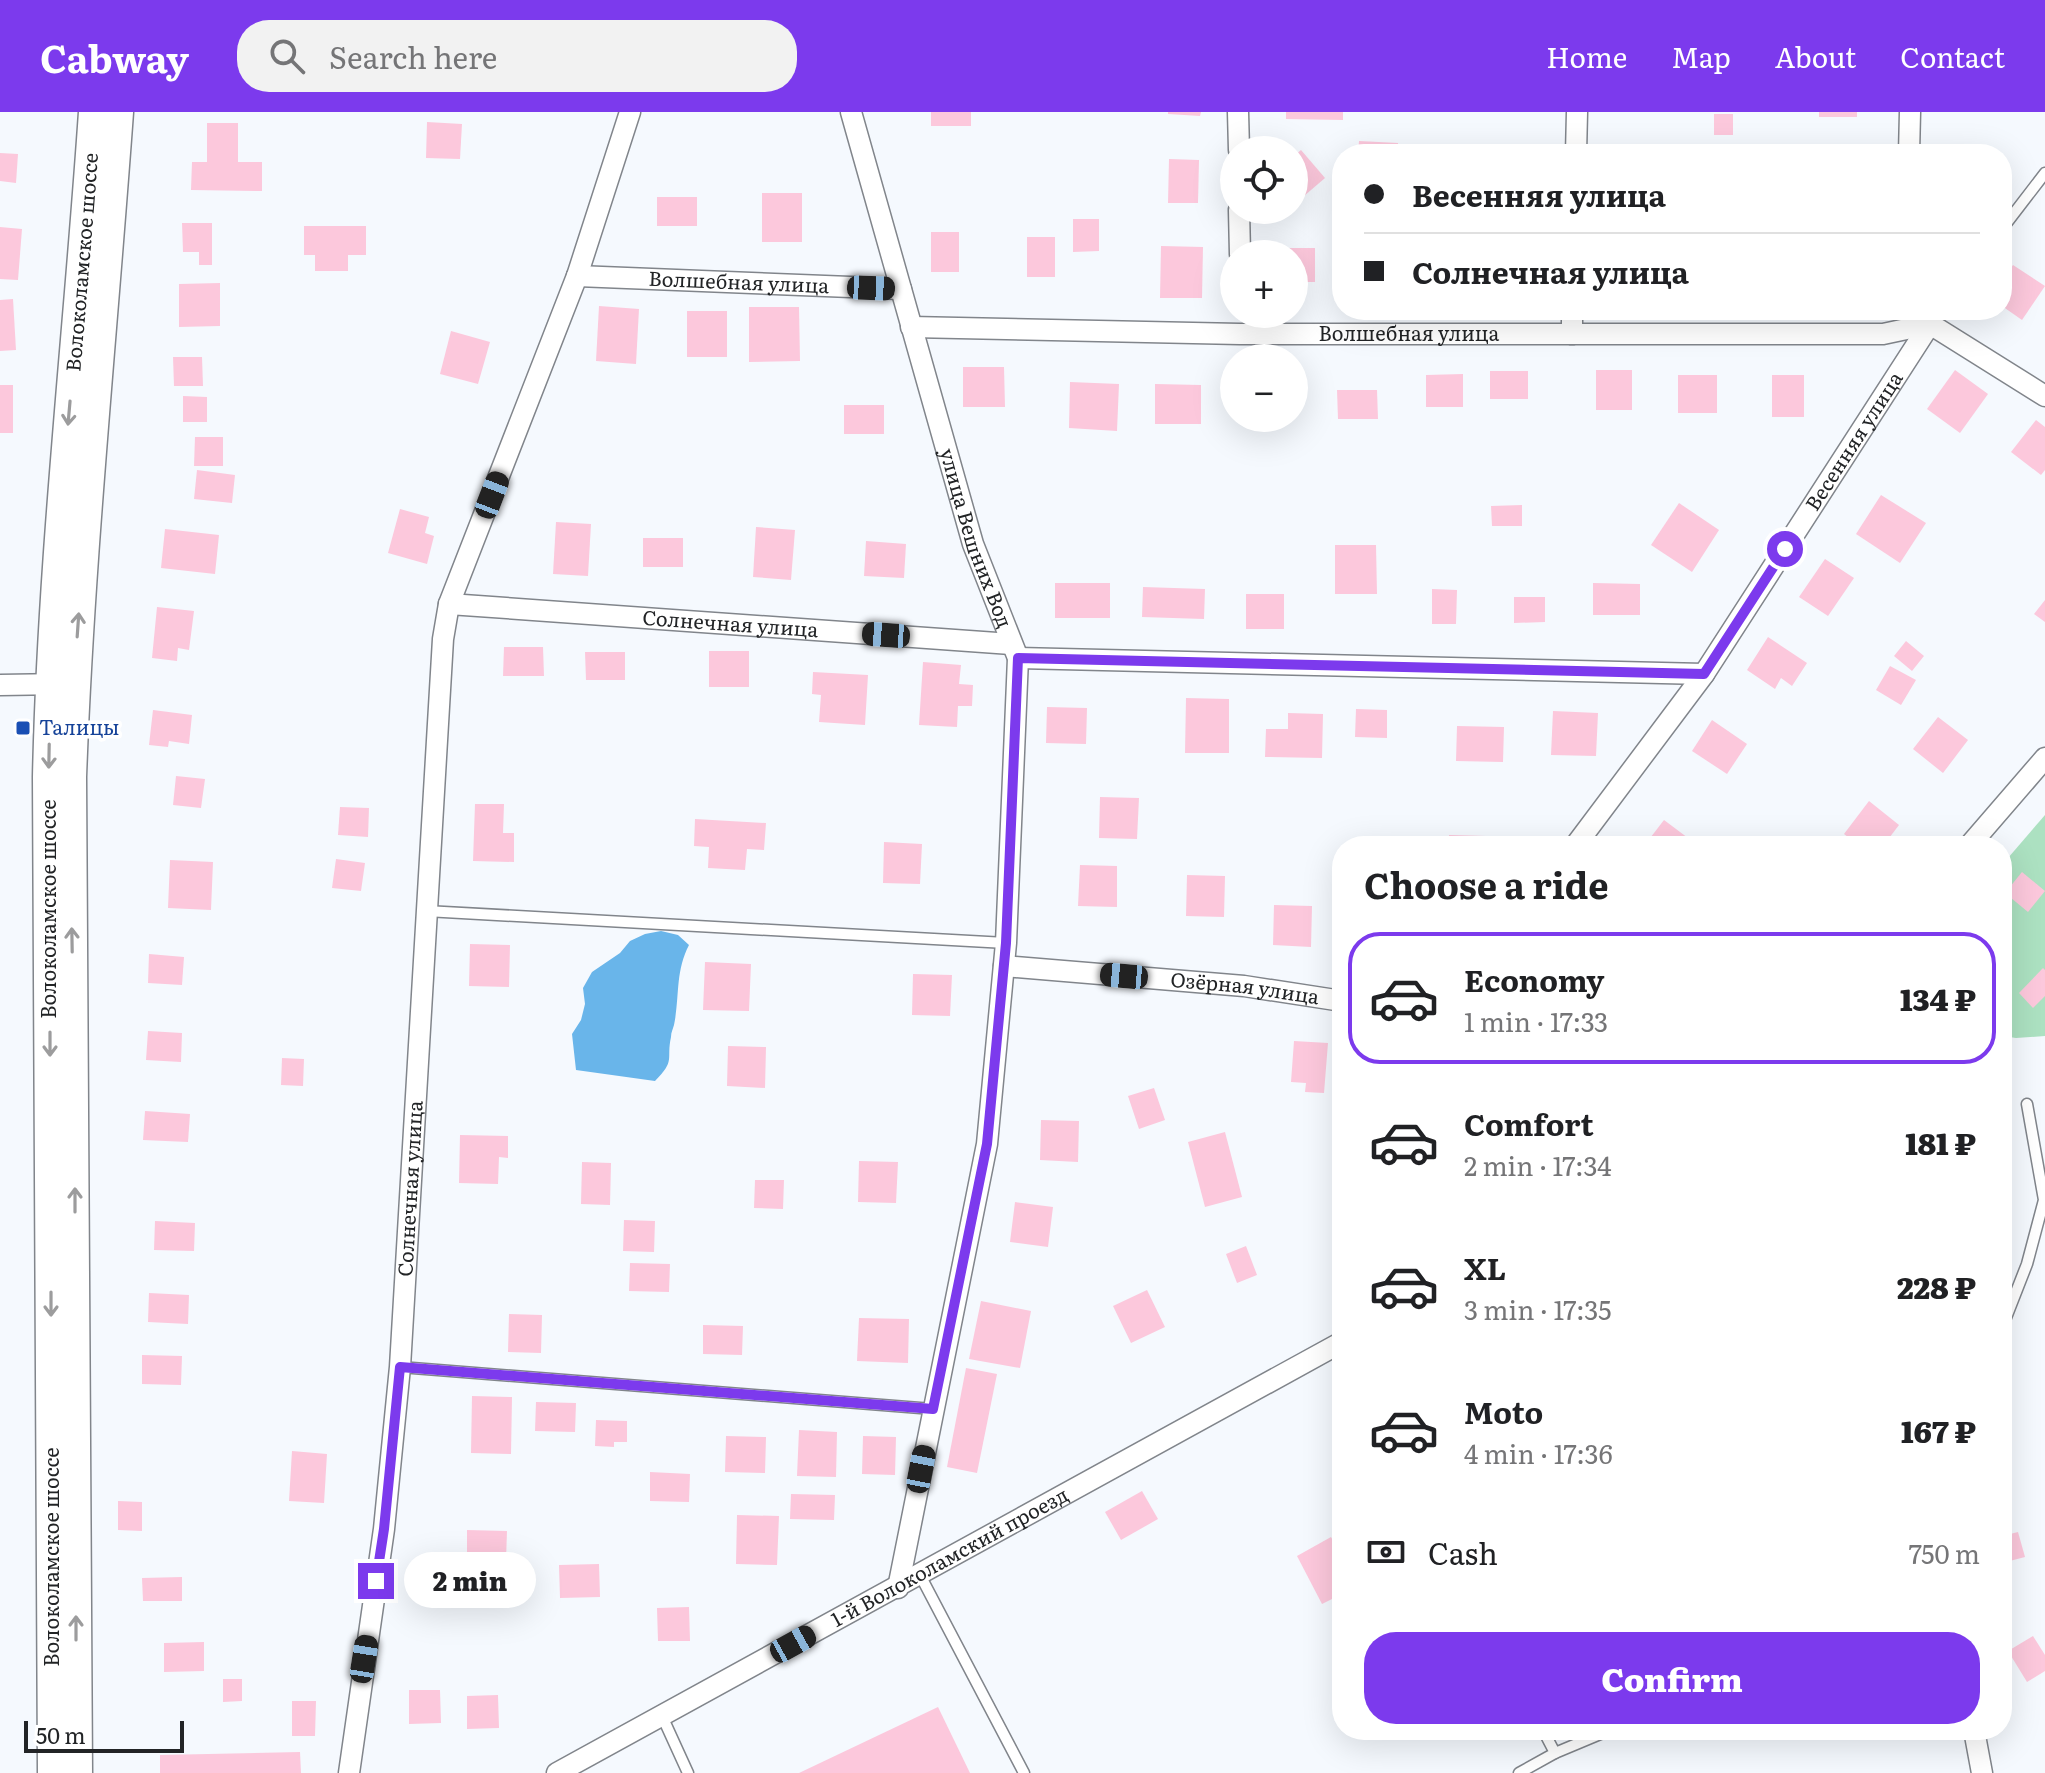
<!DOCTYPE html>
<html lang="en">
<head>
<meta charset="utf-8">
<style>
  body { margin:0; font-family:Literata,serif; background:#f2f2f2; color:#202124; height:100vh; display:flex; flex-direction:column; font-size:30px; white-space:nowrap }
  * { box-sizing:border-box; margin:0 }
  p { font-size:26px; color:#757577 }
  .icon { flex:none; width:44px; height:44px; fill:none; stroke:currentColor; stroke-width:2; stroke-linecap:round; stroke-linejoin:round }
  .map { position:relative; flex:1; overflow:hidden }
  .side { position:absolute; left:1332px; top:724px; width:680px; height:904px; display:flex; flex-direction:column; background:#fff; border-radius:32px; box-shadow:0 8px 32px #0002 }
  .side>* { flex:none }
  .top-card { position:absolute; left:1332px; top:32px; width:680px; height:176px; border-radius:32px; box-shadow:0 8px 32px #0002; display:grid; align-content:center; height:176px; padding:0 32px; background:#fff }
  .controls { position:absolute; left:1220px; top:24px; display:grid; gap:16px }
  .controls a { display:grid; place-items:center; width:88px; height:88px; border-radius:50%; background:#fff; box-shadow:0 8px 32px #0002; font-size:40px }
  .scale { position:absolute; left:24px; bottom:20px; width:160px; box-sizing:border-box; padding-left:8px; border:4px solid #222426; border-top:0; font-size:22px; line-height:28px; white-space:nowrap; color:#222426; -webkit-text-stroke:6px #fff; paint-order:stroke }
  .end { position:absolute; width:36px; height:36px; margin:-18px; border:10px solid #7c3aed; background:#fff; box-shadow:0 0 0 4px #fff }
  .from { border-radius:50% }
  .bubble { position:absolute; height:56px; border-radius:28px; background:#fff; box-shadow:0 8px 32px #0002; font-size:26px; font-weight:800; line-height:56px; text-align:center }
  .car { position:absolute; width:24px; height:48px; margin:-24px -12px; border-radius:10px; box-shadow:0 0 6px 2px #0007; background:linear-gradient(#222 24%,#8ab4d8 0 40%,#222 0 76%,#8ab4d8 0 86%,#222 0) }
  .top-card b { display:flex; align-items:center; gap:28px; height:76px; font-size:30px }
  .top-card b+b { border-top:2px solid #e0e0e0 }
  .top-card i { width:20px; height:20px; background:#202124 }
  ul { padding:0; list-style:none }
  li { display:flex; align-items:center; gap:24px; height:132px; margin:0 16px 12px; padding:0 16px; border:4px solid transparent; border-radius:32px }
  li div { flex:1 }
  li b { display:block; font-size:30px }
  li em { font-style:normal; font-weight:800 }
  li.selected { border-color:#7c3aed }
  li>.icon { width:72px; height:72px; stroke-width:1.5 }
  h2 { padding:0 32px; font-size:36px; line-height:96px }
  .pay { display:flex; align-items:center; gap:20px; height:88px; padding:0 32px; font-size:30px }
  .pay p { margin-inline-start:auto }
  .primary-button { display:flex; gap:16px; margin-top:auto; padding:16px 32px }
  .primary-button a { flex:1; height:92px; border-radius:32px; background:#7c3aed; color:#fff; font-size:32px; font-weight:800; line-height:92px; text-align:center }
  header { display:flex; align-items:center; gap:48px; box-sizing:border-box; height:112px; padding:0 40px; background:#7c3aed; color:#fff }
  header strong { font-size:38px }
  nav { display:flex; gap:44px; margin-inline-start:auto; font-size:28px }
  .search { width:560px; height:72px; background:#f2f2f2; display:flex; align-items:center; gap:20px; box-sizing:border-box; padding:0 28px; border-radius:32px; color:#757577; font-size:30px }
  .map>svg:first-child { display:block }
  .green { fill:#ace1c1 }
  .water { fill:#69b5ea }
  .building { fill:#fcc8dc }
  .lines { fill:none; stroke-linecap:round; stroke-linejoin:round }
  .lane-casing { stroke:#81858b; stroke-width:13 }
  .street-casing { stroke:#81858b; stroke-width:23 }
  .primary-casing { stroke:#81858b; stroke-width:33 }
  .lane { stroke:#fff; stroke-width:10 }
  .street { stroke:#fff; stroke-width:20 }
  .primary { stroke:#fff; stroke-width:30 }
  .oneway { stroke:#9c9c9d }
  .route { stroke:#7c3aed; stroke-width:10 }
  .transit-dot { fill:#1a4fb4; stroke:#fff; stroke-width:3 }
  .labels { text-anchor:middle; stroke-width:7; stroke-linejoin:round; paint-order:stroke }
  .street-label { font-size:20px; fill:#222426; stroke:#fff }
  .transit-label { font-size:20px; fill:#164399; stroke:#fff; text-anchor:start }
</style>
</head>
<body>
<header>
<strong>Cabway</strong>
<div class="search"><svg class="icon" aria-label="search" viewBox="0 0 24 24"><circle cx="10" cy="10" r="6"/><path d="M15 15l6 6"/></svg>Search here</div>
<nav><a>Home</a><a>Map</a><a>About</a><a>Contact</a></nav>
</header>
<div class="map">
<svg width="2045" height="1661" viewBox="0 0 2045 1661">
  <rect width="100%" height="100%" fill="#f5f9fe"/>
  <!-- green -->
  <path class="green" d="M2045 703V924L2016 926 2002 924V753Z"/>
  <!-- water -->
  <path class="water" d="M661 819 678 823 689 833C675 860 680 884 674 913 673 917 671 920 671 925 666 948 676 948 655 969L576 958 572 922 581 908 585 892 583 876 592 860 620 841 630 829 645 822Z"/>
  <!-- building -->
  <g class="building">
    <rect x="931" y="0" width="40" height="14"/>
    <path d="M1168 0H1201L1200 4 1168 2Z"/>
    <path d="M1286 0H1343V8L1286 7Z"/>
    <rect x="1819" y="0" width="38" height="5"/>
    <rect x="1714" y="2" width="19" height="21"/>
    <path d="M427 10 462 12 460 47 426 46Z"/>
    <path d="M207 11H238V50H262V79L191 78 192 50H207Z"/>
    <path d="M1359 29 1398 31V42H1358Z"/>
    <path d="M1301 38 1325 66 1297 90 1294 87V44Z"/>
    <path d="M0 41 18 42 16 71 0 69Z"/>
    <path d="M1169 47 1199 48 1198 91H1168Z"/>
    <rect x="762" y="81" width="40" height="49"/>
    <rect x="657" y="85" width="40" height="29"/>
    <path d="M1073 107H1099V139L1073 140Z"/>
    <path d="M182 111H212V153H199V140H183Z"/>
    <path d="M304 114H366V143H348V159H315V143H304Z"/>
    <path d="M0 115 22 117 18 168 0 167Z"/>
    <rect x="931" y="120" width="28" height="40"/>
    <rect x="1027" y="125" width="28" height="40"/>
    <path d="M1161 134 1203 135 1202 186H1160Z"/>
    <path d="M1275 136H1315V170H1294V142H1275Z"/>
    <path d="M2013 153 2045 174 2022 208 2002 194V169Z"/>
    <path d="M220 171V214L179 215V172Z"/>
    <path d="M13 187 16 238 0 239V188Z"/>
    <path d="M599 194 639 197 636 252 596 249Z"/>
    <path d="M749 195H799L800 249 749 250Z"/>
    <rect x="687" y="199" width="40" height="46"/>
    <path d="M451 219 490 230 478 272 440 262Z"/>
    <path d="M173 245H202L203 274H174Z"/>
    <path d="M963 255H1004L1005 295H963Z"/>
    <rect x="1596" y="258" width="36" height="40"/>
    <path d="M1955 258 1988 282 1960 321 1927 297Z"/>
    <rect x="1490" y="259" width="38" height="28"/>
    <path d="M1463 262V295H1426V263Z"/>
    <rect x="1678" y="263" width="39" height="38"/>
    <rect x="1772" y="263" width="32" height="42"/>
    <path d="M1070 270 1119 272 1117 319 1069 316Z"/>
    <path d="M1155 272 1201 273V312H1155Z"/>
    <rect x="0" y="273" width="13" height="48"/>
    <path d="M1337 278H1377L1378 307H1338Z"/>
    <path d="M183 284 207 285V310H183Z"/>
    <rect x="844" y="293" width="40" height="29"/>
    <path d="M1250 306H1288V309L1250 310Z"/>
    <path d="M2036 308 2045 315V358L2041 363 2011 340Z"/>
    <path d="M195 325H223V354H194Z"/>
    <path d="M197 358 235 363 232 391 194 387Z"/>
    <path d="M1881 383 1926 411 1900 451 1856 422Z"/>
    <path d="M1679 391 1719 418 1692 460 1651 433Z"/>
    <path d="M1522 393V414H1492L1491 394Z"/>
    <path d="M400 397 429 405 425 421 434 424 427 452 388 441Z"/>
    <path d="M556 410 591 412 588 464 553 462Z"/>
    <path d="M756 415 795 418 791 468 753 465Z"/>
    <path d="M165 417 219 423 215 462 161 456Z"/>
    <rect x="643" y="426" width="40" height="29"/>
    <path d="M866 429 906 432 904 466 864 464Z"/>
    <path d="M1335 433H1376L1377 482H1335Z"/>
    <path d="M1825 447 1854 466 1828 504 1799 485Z"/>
    <rect x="1055" y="471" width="55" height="35"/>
    <path d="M1593 471 1640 472V503H1593Z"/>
    <path d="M1143 475 1205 477 1204 507 1142 505Z"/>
    <path d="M1432 477 1457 478 1456 512H1432Z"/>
    <rect x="1246" y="482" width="38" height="35"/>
    <path d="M1514 485H1545V510L1514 511Z"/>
    <path d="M2045 488V510L2034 502Z"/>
    <path d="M157 495 194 499 189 538 178 536 177 549 152 546Z"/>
    <path d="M1768 525 1807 551 1792 574 1781 566 1775 577 1747 558Z"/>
    <path d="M1906 529 1924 544 1912 559 1894 544Z"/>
    <path d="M504 535H543L544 564H503Z"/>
    <rect x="709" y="539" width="40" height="36"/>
    <path d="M585 540H625V568H586Z"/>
    <path d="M923 550 961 553 959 572 973 573 972 594H958L957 615 919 613Z"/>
    <path d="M1890 554 1916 568 1901 593 1876 578Z"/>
    <path d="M813 560 868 563 865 613 819 610 821 583 812 582Z"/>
    <path d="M1186 586 1229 587V641H1185Z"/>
    <path d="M1047 595 1087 596 1086 632 1046 631Z"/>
    <path d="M1356 597 1387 598V626L1355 625Z"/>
    <path d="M153 598 192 603 189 632 169 629 168 635 149 633Z"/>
    <path d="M1553 599 1598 601 1596 644 1551 643Z"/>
    <path d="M1288 601 1323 602 1322 646 1265 645 1266 617H1288Z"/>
    <path d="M1938 605 1968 628 1943 661 1913 637Z"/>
    <path d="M1712 608 1747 632 1727 662 1692 639Z"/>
    <path d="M1457 614 1504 615 1503 650 1456 649Z"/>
    <path d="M176 664 205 667 201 696 173 693Z"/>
    <path d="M1100 685 1139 686 1137 727 1099 726Z"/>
    <path d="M1869 689 1899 713 1883 734H1860L1844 722Z"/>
    <path d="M475 692H504L503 721H514V750L473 749Z"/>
    <path d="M340 695 369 696 368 725 338 723Z"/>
    <path d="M695 707 766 711 764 738 747 737 745 758 708 756 709 735 694 734Z"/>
    <path d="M1664 708 1696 732 1695 734H1644Z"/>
    <path d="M1449 723 1486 724V734H1448Z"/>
    <path d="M884 730 922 732 920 772 883 771Z"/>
    <path d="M336 747 365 751 361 779 332 776Z"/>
    <path d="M170 748 213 750 211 798 168 796Z"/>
    <path d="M1080 753 1117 754V795L1078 794Z"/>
    <path d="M2022 760 2045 779 2028 800 2005 781Z"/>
    <path d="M1187 763 1225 764 1224 805 1186 804Z"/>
    <path d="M1274 793 1312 794 1311 835 1273 833Z"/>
    <path d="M470 832 510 833 509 875 469 874Z"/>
    <path d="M149 842 184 845 182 873 148 871Z"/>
    <path d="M705 850 751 852 749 899 703 898Z"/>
    <path d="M2043 856 2045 858V884L2033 896 2019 881Z"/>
    <path d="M913 862 952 863 950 904 912 903Z"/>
    <path d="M148 919 182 921 181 950 146 948Z"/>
    <path d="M1294 929 1328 931 1324 981 1305 980 1306 971 1291 970Z"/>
    <path d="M728 934 766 935 765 976 727 974Z"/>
    <path d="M2002 939 2007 959 2002 960Z"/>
    <path d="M282 946 304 947 303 974 281 973Z"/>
    <path d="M1154 976 1165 1008 1139 1017 1128 984Z"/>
    <path d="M145 999 190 1002 188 1030 143 1028Z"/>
    <path d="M1041 1008 1079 1009 1078 1050 1040 1048Z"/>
    <path d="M2003 1019 2011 1048 2002 1051V1020Z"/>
    <path d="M1225 1020 1242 1085 1205 1095 1188 1030Z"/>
    <path d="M460 1023 508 1024V1046L499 1045 498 1072 459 1071Z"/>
    <path d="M859 1049 898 1050 896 1091 858 1090Z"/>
    <path d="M582 1050 611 1051 610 1093 581 1092Z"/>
    <path d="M755 1068H784L783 1097 754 1096Z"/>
    <path d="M1015 1090 1053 1095 1048 1135 1010 1130Z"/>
    <path d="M624 1108 655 1109 654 1140 623 1139Z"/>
    <path d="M155 1109 195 1111 194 1139 154 1138Z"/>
    <path d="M1246 1134 1257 1163 1237 1171 1226 1142Z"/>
    <path d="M630 1151 670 1152 669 1180 629 1179Z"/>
    <path d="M1147 1178 1165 1215 1131 1231 1113 1194Z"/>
    <path d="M149 1181 189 1183 188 1212 148 1210Z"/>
    <path d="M981 1189 1031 1199 1020 1256 969 1247Z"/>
    <path d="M509 1202 542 1203 541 1241 508 1240Z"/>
    <path d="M859 1206 909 1207 908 1251 857 1249Z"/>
    <path d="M703 1213 743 1214 742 1243 703 1242Z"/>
    <path d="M142 1243 182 1244 181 1273 142 1272Z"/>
    <path d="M966 1256 997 1262 977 1361 947 1355Z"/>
    <path d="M472 1284 512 1285 511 1342 471 1341Z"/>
    <path d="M536 1290 576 1291 575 1320 535 1319Z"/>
    <path d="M596 1308 627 1309V1330H614V1335L595 1334Z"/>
    <path d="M799 1318 837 1320 836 1365 797 1364Z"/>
    <path d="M726 1324 766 1325 765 1361 725 1360Z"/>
    <path d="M863 1324 896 1325 895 1363 862 1362Z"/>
    <path d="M292 1339 327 1342 324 1391 289 1389Z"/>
    <path d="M650 1360 690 1362 689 1390 650 1389Z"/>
    <path d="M1142 1379 1158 1407 1121 1428 1105 1400Z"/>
    <path d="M791 1382 835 1383 834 1408 790 1407Z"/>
    <path d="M118 1389 142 1390V1419L118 1418Z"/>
    <path d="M737 1403 779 1404 777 1453 736 1452Z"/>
    <path d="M467 1418 507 1419 506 1448 467 1447Z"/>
    <path d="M2018 1420 2025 1445 2002 1451V1424Z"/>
    <path d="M1331 1425 1342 1445V1482L1322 1492 1297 1444Z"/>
    <path d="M599 1452 600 1485 560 1486 559 1453Z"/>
    <path d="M182 1465V1489H143L142 1466Z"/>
    <path d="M689 1495 690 1529H658L657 1496Z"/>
    <path d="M2033 1524 2045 1543V1559L2027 1570 2008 1539Z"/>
    <path d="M204 1530V1559L164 1560V1531Z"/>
    <path d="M223 1567H242V1589L223 1590Z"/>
    <path d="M409 1578H440L441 1611 409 1612Z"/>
    <path d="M498 1583 499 1616 467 1617V1584Z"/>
    <path d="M292 1589H316L315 1624H292Z"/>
    <path d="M938 1595 970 1661H799Z"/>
    <path d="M300 1640 301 1661H160V1643Z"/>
  </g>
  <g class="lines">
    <!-- lane casing -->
    <g class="lane-casing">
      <g id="lane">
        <path d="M2002 117 2045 61"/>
        <path d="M426 799 1006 831"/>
        <path d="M2002 1216 2027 1152 2044 1088 2027 992"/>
        <path d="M400 1255 933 1297"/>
        <path d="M920 1463 1024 1661"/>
        <path d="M662 1604 688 1661"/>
        <path d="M1555 1641 1610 1618"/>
        <path d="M1519 1661 1555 1641 1543 1618"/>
      </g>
    </g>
    <!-- street casing -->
    <g class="street-casing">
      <g id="street">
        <path id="s1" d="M851 0 973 432 1018 546 1006 831 987 1032 898 1476"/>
        <path d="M1238 0 1239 38"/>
        <path d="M1576 42 1577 0"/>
        <path d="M1909 42 1910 0"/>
        <path d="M1239 98 1240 142"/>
        <path id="s2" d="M577 164 901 177"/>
        <path id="s3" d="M911 215 1240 222H1883L1930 212 2045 284"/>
        <path d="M1572 222V198"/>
        <path id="s4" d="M449 492 1011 532"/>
        <path d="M1018 546 1704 562"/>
        <path d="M0 573 63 572"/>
        <path id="s5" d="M1575 734 1704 562 1930 212"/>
        <path d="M1969 734 2045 646"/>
        <path id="s6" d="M1004 854 1244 874 1342 889"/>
        <path d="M1974 1618 1982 1661"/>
        <path id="s7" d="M349 1661 384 1417 400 1255 443 527 449 492 577 164 630 0"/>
        <path id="s8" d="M557 1661 1342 1230"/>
      </g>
    </g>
    <!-- primary casing -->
    <g class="primary-casing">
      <g id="primary">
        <path id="s9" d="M53 1661 48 665C53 443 79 222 94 0"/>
        <path d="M77 1661 71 665C79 443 102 222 118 0"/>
      </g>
    </g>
    <!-- lane -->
    <use href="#lane" class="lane"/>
    <!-- street -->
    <use href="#street" class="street"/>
    <!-- primary -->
    <use href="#primary" class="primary"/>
  </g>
  <!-- one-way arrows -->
  <defs><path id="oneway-shaft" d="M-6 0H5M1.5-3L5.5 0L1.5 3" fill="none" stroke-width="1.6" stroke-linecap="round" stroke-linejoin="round" transform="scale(2)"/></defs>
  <g class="oneway">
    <use href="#oneway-shaft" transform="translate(69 301) rotate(95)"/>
    <use href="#oneway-shaft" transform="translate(78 513) rotate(-86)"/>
    <use href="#oneway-shaft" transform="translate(49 644) rotate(91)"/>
    <use href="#oneway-shaft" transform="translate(72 828) rotate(-91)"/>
    <use href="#oneway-shaft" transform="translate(50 932) rotate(90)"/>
    <use href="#oneway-shaft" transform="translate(75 1088) rotate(-90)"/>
    <use href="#oneway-shaft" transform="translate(51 1192) rotate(90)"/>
    <use href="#oneway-shaft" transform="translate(76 1516) rotate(-90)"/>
  </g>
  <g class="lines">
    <!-- route -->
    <path class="route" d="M376 1469 384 1417 400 1255 933 1297 987 1032 1006 831 1018 546 1704 562 1785 437"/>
  </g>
  <!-- markers -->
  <rect class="transit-dot" x="15" y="608" width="16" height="16" rx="4"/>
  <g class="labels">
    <!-- street labels -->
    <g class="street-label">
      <text dy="7" stroke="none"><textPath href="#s9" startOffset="1512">Волоколамское шоссе</textPath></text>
      <text dy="7" stroke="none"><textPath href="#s2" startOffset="162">Волшебная улица</textPath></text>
      <text dy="7" stroke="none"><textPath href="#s3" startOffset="498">Волшебная улица</textPath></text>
      <text dy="7" stroke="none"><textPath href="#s5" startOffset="492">Весенняя улица</textPath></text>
      <text dy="7" stroke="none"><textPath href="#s1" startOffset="444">улица Вешних Вод</textPath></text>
      <text dy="7" stroke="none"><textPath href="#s4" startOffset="282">Солнечная улица</textPath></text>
      <text transform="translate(49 797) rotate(-90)" y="7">Волоколамское шоссе</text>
      <text dy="7" stroke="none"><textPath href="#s6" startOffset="242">Озёрная улица</textPath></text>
      <text dy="7" stroke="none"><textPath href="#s7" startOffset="588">Солнечная улица</textPath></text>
      <text transform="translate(52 1445) rotate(-90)" y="7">Волоколамское шоссе</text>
      <text dy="7" stroke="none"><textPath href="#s8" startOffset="448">1-й Волоколамский проезд</textPath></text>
    </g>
    <!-- transit labels -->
    <g class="transit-label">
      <text x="39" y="623">Талицы</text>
    </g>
  </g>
</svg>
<div class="controls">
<a><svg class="icon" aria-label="locate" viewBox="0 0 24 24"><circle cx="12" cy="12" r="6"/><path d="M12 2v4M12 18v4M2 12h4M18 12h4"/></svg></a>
<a>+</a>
<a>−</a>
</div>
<div class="scale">50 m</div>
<i class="end from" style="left:1785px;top:437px"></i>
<i class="end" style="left:376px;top:1469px"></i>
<div class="bubble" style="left:404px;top:1440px;width:132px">2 min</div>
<i class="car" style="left:871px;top:176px;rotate:92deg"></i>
<i class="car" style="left:492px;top:383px;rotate:21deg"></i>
<i class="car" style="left:886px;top:523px;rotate:274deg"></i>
<i class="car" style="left:1124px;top:864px;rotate:275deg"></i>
<i class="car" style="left:921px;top:1357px;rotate:11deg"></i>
<i class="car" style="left:793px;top:1532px;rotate:61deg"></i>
<i class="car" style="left:364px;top:1547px;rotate:9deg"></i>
<div class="top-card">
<b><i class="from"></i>Весенняя улица</b>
<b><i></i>Солнечная улица</b>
</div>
<section class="side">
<h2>Choose a ride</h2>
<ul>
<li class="selected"><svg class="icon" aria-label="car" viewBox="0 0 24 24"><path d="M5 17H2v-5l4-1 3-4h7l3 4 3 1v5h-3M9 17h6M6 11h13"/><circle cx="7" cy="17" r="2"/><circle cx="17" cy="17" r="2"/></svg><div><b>Economy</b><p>1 min · 17:33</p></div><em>134 ₽</em></li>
<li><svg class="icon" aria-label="car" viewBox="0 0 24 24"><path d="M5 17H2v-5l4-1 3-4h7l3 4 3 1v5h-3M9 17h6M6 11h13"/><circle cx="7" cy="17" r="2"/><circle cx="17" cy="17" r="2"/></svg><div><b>Comfort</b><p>2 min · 17:34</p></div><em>181 ₽</em></li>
<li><svg class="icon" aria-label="car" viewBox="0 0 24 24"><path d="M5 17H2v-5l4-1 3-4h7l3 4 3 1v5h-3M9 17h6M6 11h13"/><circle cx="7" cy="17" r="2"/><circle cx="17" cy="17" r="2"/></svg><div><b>XL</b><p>3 min · 17:35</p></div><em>228 ₽</em></li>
<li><svg class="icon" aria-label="car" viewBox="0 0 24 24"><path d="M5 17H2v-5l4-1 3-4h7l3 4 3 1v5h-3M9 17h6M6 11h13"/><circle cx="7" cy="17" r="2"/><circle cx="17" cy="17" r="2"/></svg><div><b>Moto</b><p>4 min · 17:36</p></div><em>167 ₽</em></li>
</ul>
<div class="pay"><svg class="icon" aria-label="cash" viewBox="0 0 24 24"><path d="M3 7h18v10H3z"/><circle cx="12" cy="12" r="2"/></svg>Cash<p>750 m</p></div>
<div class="primary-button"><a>Confirm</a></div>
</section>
</div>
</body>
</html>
